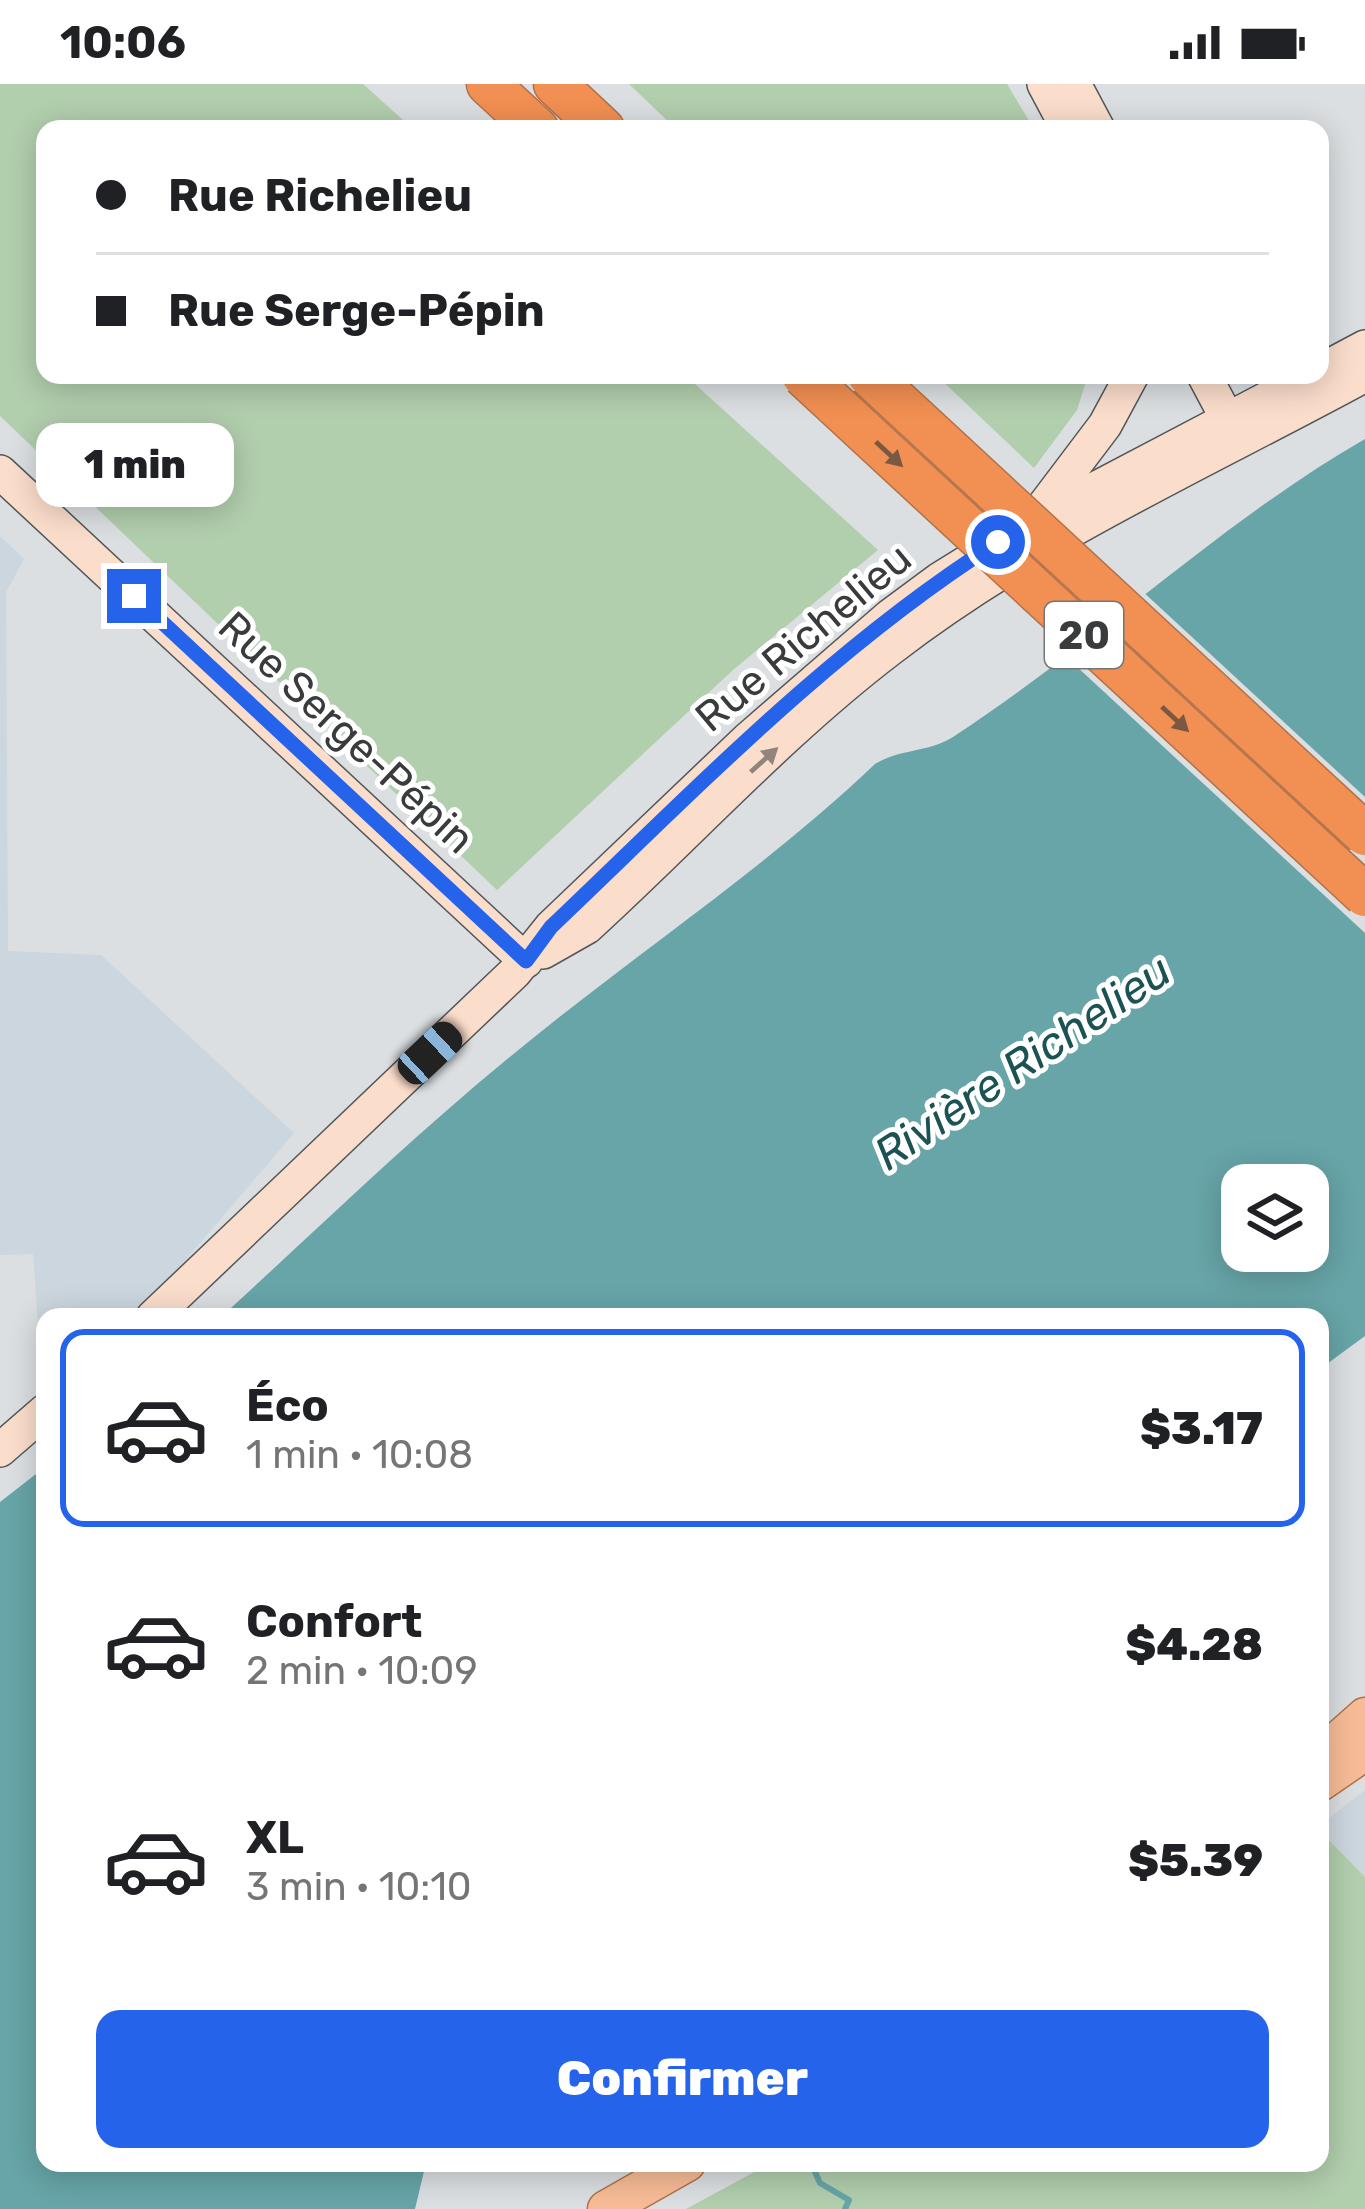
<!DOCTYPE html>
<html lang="fr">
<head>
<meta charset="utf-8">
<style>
  body { margin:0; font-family:Rubik,sans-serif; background:#f6f6f6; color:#202124; height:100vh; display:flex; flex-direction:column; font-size:45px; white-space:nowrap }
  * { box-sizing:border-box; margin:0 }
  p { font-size:39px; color:#757577 }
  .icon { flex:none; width:66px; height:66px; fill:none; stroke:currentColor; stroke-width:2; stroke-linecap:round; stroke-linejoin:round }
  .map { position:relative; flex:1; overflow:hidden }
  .drawer { position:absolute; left:36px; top:1224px; width:1293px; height:864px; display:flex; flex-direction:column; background:#fff; border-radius:24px; box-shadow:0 6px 30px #0003 }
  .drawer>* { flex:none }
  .top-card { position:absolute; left:36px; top:36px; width:1293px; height:264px; border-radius:24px; box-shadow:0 6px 30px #0003; display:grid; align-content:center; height:264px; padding:0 60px; background:#fff }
  .fabs { position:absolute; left:1221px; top:1080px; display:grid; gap:24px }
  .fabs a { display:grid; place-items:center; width:108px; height:108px; border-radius:24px; background:#fff; box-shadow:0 6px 30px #0003; font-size:60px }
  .end { position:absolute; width:54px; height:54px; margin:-27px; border:15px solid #2563eb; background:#fff; box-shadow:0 0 0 6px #fff }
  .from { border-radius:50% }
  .bubble { position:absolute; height:84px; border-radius:24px; background:#fff; box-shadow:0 6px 30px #0003; font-size:39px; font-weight:800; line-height:84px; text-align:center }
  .car { position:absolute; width:36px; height:72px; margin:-36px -18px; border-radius:15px; box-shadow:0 0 9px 3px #0007; background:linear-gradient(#222 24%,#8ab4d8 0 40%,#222 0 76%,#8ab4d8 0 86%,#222 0) }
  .top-card b { display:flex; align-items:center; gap:42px; height:114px; font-size:45px }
  .top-card b+b { border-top:3px solid #e0e0e0 }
  .top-card i { width:30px; height:30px; background:#202124 }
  ul { padding:21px 0 0; list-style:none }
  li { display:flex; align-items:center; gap:36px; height:198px; margin:0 24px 18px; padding:0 36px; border:6px solid transparent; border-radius:24px }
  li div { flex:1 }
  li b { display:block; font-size:45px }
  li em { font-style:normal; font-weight:800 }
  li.selected { border-color:#2563eb }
  li>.icon { width:108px; height:108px; stroke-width:1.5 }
  .cta { display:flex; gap:24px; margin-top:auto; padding:24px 60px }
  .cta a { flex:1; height:138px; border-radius:24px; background:#2563eb; color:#fff; font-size:48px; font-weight:800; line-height:138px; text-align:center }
  .status { display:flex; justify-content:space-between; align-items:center; height:84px; padding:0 60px; background:#fff; direction:ltr }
  .status svg { height:33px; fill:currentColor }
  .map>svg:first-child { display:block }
  .built { fill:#ccd6de }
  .green { fill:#b1cead }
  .water { fill:#67a5a8; fill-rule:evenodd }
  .pier { fill:#dbdfe1 }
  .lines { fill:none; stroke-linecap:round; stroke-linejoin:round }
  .stream { stroke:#67a5a8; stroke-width:6 }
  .secondary-casing { stroke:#535658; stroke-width:36 }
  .primary-casing { stroke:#b1724a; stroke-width:39 }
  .highway-casing { stroke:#b1724a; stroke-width:45 }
  .secondary { stroke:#fbddcb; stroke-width:33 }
  .primary { stroke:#f7bc97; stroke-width:36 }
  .highway { stroke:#f28f52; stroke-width:42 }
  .highway-bridge-casing { stroke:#b1724a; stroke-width:45; stroke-linecap:butt }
  .highway-bridge { stroke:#f28f52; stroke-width:42 }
  .oneway { fill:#7a5844 }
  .oneway2 { fill:#90847c }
  .route { stroke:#2563eb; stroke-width:15 }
  .labels { text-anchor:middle; stroke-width:10; stroke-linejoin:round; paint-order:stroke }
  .shield { fill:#fff; stroke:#747676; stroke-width:3 }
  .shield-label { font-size:39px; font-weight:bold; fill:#393b3c }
  .street-label { font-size:42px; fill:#393b3c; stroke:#fff }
  .water-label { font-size:45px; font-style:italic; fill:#1b5254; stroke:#fff }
</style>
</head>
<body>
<div class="status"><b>10:06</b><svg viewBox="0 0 49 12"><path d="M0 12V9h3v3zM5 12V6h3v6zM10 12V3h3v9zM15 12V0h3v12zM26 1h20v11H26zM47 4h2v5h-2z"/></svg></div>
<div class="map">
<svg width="1365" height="2125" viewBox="0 0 1365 2125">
  <rect width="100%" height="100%" fill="#dbdfe1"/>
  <!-- built -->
  <g class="built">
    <path d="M0 452 24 475 6 508 8 867 101 871 294 1049 166 1199 127 1233H45L43 1306 33 1170 0 1171Z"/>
    <path d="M1365 1706V1793L1320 1747V1741Z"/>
  </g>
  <!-- green -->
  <g class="green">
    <path d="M0 0H363L413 45H45V291H685L878 466 733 586 497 806 0 332Z"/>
    <path d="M629 0H1007L1034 45H676Z"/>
    <path d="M936 291H1088L1077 326 1034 384Z"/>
    <path d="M1320 1747 1365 1793V2125H686L771 2079H1320Z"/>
  </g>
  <!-- water -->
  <g class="water">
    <path d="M1365 355V1252L1320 1285V1233H221C322 1141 420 1045 527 959 642 865 767 783 875 680 899 665 930 668 953 653 1096 560 1216 441 1365 355ZM1242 1101H1308V1167H1242Z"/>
    <path d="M45 1383V2079H426L415 2125H0V1418Z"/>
  </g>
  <!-- pier -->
  <path class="pier" d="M1140 505 1365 713V849L1062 569Z"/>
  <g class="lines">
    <!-- stream -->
    <path class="stream" d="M811 2079 820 2099 849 2116 845 2125"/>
    <!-- secondary casing -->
    <g class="secondary-casing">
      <g id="secondary">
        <path d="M1044 0 1068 45"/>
        <path d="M1074 0 1098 45"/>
        <path d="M1320 287 1365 263"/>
        <path d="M1204 291 1237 353"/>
        <path d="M0 388 526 877"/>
        <path d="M1040 427 1105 341 1132 291"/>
        <path d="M543 868 587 843C688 751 781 648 890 565 1035 453 1205 378 1365 291"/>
        <path d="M153 1233 515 888 551 843 748 655 890 532 940 495 1032 438 1312 291"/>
        <path d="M0 1366 45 1327"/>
      </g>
    </g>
    <!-- primary casing -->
    <g class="primary-casing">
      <g id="primary">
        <path d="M1320 1672 1365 1632"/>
        <path d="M1320 1699 1365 1668"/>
        <path d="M606 2125 687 2079"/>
      </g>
    </g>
    <!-- highway casing -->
    <g class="highway-casing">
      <g id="highway">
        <path d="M488 0 537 45"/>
        <path d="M555 0 603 45"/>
      </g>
    </g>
    <!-- secondary -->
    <use href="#secondary" class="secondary"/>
    <!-- primary -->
    <use href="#primary" class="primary"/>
    <!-- highway -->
    <use href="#highway" class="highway"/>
    <!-- highway-bridge casing -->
    <g class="highway-bridge-casing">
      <g id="highway-bridge">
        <path d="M803 291 1365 811"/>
        <path d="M869 291 1365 750"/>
      </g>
    </g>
    <!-- highway-bridge -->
    <use href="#highway-bridge" class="highway-bridge"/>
  </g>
  <!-- one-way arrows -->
  <defs><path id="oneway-solid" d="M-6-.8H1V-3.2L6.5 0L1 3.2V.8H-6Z" transform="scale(3)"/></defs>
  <g class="oneway">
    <use href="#oneway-solid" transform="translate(889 370) rotate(43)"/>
    <use href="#oneway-solid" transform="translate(1175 635) rotate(43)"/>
  </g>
  <use class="oneway2" href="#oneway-solid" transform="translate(764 676) rotate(-42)"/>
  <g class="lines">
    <!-- route -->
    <path class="route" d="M134 512 526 877 551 843C694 707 831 564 998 458"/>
  </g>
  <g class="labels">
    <!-- shield labels -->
    <rect class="shield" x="1045" y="518" width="78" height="66" rx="9"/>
    <g class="shield-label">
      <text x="1084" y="565">20</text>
    </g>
    <!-- street labels -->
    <g class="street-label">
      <text transform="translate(803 553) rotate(-40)" y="15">Rue Richelieu</text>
      <text transform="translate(347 648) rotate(43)" y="15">Rue Serge-Pépin</text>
    </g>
    <!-- water labels -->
    <g class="water-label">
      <text transform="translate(1022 978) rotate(-34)" y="16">Rivière Richelieu</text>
    </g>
  </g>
</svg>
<div class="fabs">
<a><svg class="icon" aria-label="layers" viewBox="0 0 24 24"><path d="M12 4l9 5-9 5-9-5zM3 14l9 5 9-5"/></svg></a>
</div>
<i class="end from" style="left:998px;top:458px"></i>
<i class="end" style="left:134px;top:512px"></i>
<div class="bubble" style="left:36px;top:339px;width:198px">1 min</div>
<i class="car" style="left:430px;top:969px;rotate:47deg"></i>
<div class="top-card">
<b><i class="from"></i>Rue Richelieu</b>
<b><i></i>Rue Serge-Pépin</b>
</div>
<section class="drawer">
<ul>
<li class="selected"><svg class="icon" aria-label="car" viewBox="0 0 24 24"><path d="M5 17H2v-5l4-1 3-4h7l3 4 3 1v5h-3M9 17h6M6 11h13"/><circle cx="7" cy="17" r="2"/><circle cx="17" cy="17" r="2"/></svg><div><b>Éco</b><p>1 min · 10:08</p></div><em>$3.17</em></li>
<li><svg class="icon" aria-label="car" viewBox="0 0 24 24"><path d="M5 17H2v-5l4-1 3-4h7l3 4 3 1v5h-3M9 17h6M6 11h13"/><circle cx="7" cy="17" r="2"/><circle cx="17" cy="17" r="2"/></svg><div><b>Confort</b><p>2 min · 10:09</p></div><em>$4.28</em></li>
<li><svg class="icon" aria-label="car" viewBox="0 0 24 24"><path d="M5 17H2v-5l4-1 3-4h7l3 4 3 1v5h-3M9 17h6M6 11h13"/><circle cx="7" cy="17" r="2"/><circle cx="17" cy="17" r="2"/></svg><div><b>XL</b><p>3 min · 10:10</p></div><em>$5.39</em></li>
</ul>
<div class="cta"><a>Confirmer</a></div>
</section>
</div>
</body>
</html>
